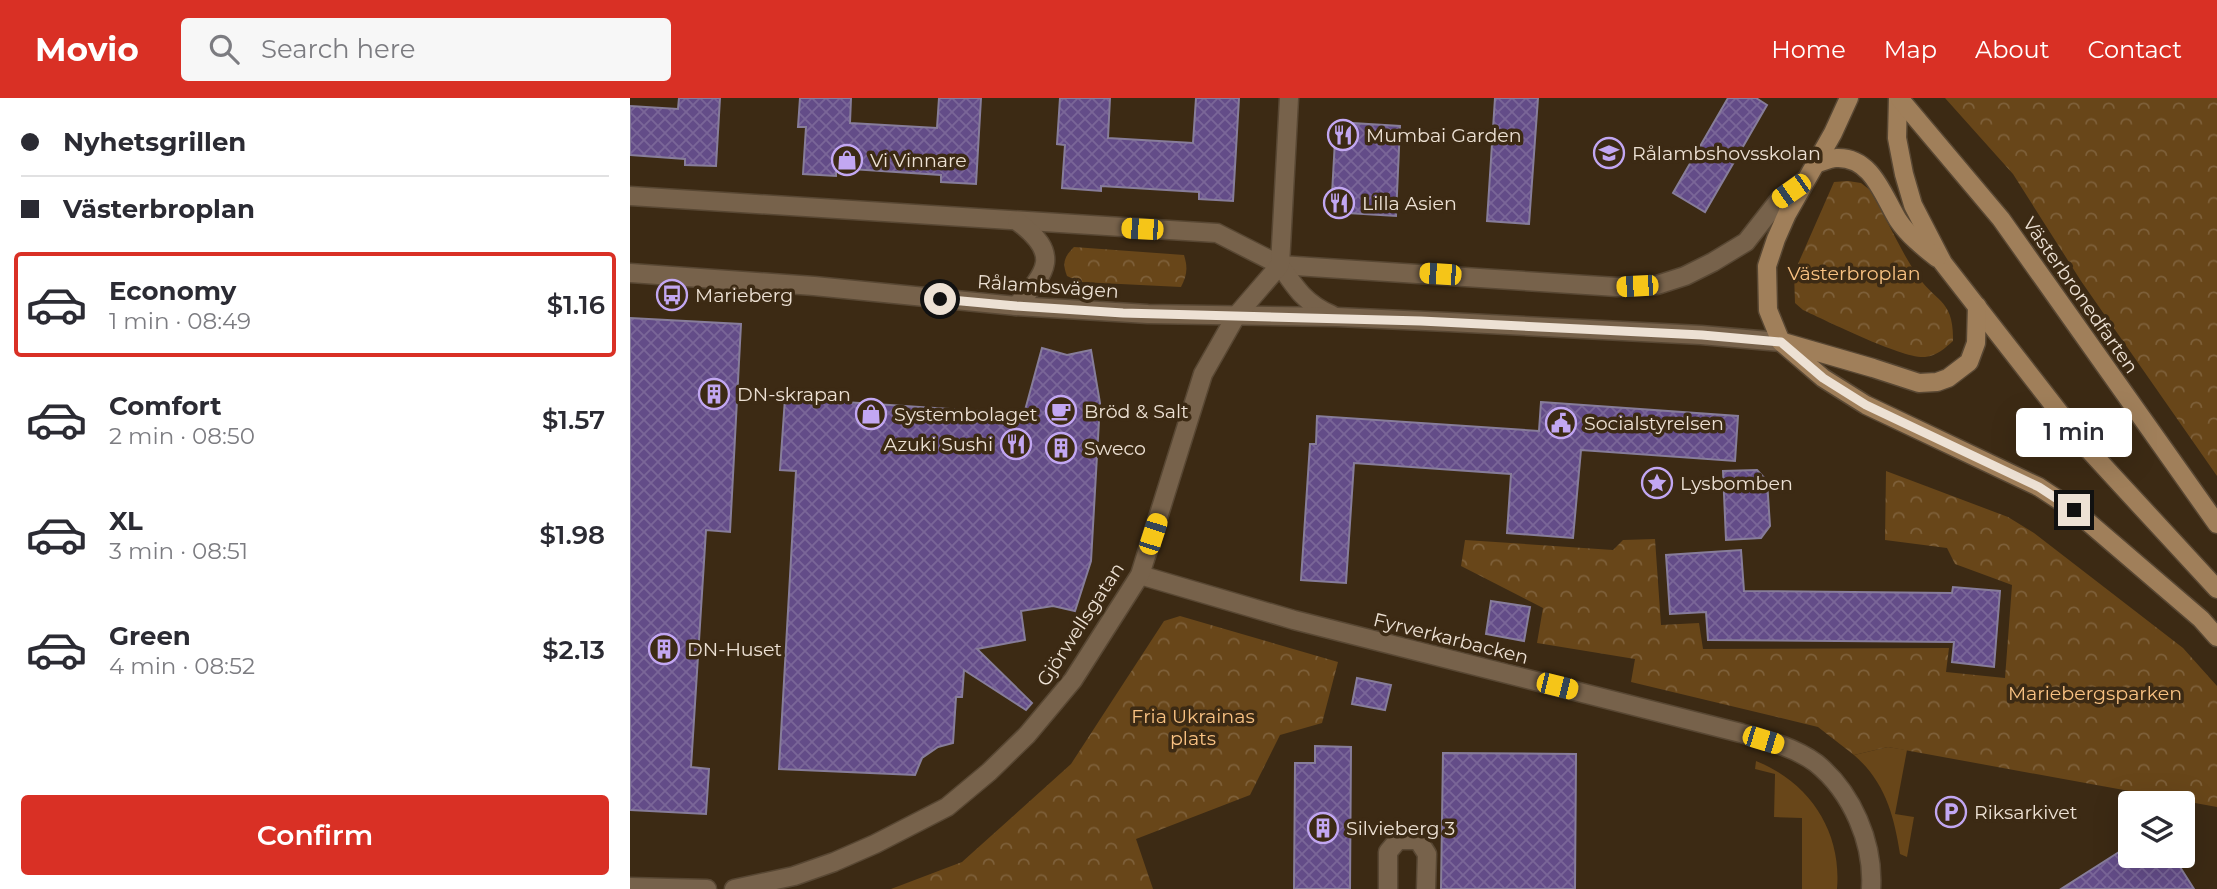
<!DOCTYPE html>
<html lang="en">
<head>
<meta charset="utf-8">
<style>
  body { margin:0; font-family:Montserrat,sans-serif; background:#f7f7f7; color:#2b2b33; height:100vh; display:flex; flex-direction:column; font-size:26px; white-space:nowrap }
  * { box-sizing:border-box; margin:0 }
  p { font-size:23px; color:#7c7c81 }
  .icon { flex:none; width:38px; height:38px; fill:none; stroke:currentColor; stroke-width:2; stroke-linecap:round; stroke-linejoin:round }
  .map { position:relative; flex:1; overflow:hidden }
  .panel { display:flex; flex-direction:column; background:#fff; width:630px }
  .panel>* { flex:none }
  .hud { display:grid; align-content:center; height:154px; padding:0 21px; background:#fff }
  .buttons { position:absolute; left:1488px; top:693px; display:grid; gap:14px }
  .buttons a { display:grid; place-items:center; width:77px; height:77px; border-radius:7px; background:#fff; box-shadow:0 7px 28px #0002; font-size:35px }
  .end { position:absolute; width:32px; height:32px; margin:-16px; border:9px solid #ede1d4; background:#111; box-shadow:0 0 0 4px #111 }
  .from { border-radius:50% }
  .bubble { position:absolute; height:49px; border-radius:7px; background:#fff; box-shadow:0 7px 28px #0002; font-size:23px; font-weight:600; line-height:49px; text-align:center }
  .car { position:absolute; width:21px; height:42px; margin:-21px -10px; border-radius:9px; box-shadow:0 0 5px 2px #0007; background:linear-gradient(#f5c518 24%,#345 0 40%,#f5c518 0 76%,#345 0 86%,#f5c518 0) }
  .hud b { display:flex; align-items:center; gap:24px; height:66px; font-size:26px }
  .hud b+b { border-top:2px solid #e1e1e2 }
  .hud i { width:18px; height:18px; background:#2b2b33 }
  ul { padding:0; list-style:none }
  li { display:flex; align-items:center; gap:21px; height:105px; margin:0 14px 10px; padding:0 7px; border:4px solid transparent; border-radius:7px }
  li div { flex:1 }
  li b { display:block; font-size:26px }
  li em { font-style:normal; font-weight:600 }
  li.selected { border-color:#d93025 }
  li>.icon { width:63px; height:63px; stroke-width:1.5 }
  .primary-button { display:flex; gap:14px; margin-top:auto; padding:14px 21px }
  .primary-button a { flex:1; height:80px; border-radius:7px; background:#d93025; color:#fff; font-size:28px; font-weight:600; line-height:80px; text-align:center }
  header { display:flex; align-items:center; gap:42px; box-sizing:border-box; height:98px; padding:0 35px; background:#d93025; color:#fff }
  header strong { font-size:33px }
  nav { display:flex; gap:38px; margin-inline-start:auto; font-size:24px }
  .search { width:490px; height:63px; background:#f7f7f7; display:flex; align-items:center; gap:18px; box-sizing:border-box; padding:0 24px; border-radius:7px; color:#7c7c81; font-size:26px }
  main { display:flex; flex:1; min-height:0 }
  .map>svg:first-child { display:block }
  .grass { fill:#684619 }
  .park { fill:url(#park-crowns) }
  .building { fill:url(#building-cross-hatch); stroke:#877d9a; stroke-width:2 }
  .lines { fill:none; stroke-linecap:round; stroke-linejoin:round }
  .minor-casing { stroke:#584733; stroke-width:21 }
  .tertiary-casing { stroke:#584733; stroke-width:21 }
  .secondary-casing { stroke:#584733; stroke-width:21 }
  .minor { stroke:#77624b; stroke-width:18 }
  .tertiary { stroke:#77624b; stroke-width:18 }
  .secondary { stroke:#a07f5a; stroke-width:18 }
  .route { stroke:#ede1d4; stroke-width:9 }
  .labels { text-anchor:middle; stroke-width:7; stroke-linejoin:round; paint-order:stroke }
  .poi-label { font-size:19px; fill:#ede1d4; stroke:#3c2a14; text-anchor:start }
  .park-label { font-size:19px; fill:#f9c283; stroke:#3c2a14 }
  .street-label { font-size:19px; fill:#ede1d4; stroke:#3c2a14 }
</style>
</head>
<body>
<header>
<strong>Movio</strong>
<div class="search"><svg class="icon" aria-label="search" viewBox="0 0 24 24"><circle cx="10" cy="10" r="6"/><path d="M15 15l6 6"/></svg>Search here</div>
<nav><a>Home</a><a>Map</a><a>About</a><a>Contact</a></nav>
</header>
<main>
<section class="panel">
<div class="hud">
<b><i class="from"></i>Nyhetsgrillen</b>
<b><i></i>Västerbroplan</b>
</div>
<ul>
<li class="selected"><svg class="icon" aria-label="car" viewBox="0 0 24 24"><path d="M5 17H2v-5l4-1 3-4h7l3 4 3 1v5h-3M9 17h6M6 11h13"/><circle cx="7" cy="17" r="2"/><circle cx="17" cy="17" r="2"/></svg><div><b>Economy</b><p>1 min · 08:49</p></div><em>$1.16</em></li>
<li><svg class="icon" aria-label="car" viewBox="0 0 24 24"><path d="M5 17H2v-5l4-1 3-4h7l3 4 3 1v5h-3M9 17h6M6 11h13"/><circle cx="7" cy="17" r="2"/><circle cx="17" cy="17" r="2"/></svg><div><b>Comfort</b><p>2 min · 08:50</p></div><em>$1.57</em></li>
<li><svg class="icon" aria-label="car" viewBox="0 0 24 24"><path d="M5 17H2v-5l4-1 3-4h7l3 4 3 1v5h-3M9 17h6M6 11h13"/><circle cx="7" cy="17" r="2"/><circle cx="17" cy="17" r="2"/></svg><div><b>XL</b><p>3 min · 08:51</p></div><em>$1.98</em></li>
<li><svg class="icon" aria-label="car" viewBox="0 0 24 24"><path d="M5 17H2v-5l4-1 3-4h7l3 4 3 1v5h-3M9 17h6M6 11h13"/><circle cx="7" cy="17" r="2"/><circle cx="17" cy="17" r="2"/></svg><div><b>Green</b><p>4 min · 08:52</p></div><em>$2.13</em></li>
</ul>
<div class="primary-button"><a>Confirm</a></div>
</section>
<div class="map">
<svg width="1587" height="791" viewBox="0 0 1587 791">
  <defs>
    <pattern id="park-crowns" width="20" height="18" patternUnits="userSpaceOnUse" patternTransform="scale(1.75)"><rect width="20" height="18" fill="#684619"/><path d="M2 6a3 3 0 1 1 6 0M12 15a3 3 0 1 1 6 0" fill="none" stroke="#7e603a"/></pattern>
    <pattern id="building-cross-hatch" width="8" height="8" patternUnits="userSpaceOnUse" patternTransform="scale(1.75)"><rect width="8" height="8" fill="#634c88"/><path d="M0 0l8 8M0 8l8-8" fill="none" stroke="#7a6698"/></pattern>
  </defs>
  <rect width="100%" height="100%" fill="#3c2a14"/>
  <!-- grass -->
  <g class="grass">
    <path d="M1258 649 1277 652 1265 716 1284 719 1277 759 1270 756C1264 717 1255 684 1224 657Z"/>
    <path d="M1126 663C1179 684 1212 733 1207 791H1172V720L1144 719 1145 676 1125 671Z"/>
  </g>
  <!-- park -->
  <g class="park">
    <path d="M1315 0H1587V378L1451 183 1383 76Z"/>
    <path d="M1218 83 1231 85 1240 92C1256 119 1268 148 1285 174 1304 205 1324 199 1323 243 1315 250 1307 258 1295 259 1273 261 1197 223 1173 212L1165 205 1164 175 1204 84Z"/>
    <path d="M444 149 554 157C558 170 557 177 551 189L450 184 437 178C432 165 434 159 444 149Z"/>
    <path d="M1256 373 1378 419 1404 435 1553 550 1587 588V709L1258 649 1224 657 1188 629 1001 584 1005 561 907 545 913 510 831 468 835 442 983 452 993 442 1025 441 1031 527 1069 525 1073 551 1319 550 1316 574 1375 580 1382 487 1325 466 1317 450 1255 442Z"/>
    <path d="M550 518 708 564 692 625 650 637 620 697 506 741 523 791H261L332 764 441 666 534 523Z"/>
  </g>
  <!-- building -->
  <g class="building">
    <path d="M49 0H90L86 68 55 67V61L0 57V8L48 11Z"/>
    <path d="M170 0H221L220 25 307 30 309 0H351L346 86 311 84V77L206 70V78L173 76 176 29H168Z"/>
    <path d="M430 0H480L478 40 563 45 566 0H609L603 103 569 101V94L471 88V93L432 90 435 47 427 46Z"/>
    <path d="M865 0H908L899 126 857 123Z"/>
    <path d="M1098 0H1126L1137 7 1075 114 1043 95Z"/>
    <path d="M706 24 770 28 766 118 701 114Z"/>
    <path d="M0 220 111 226 100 434 76 432 61 669 79 671 76 716 0 712Z"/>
    <path d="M412 250 437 257 461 252 470 305 461 463 445 513 423 508 391 513 395 542 347 551 402 605 396 612 334 572 332 599H326L323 645 308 649 292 660 285 677 149 671 166 373 150 372 155 300 394 316Z"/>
    <path d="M911 304 1108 318 1105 363 951 352 943 440 877 435 881 376 724 365 716 485 671 482 680 346H686L687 318 909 333Z"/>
    <path d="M1127 372 1137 383 1140 428 1131 440 1096 442 1093 373Z"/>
    <path d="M1111 452 1114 493 1322 495 1323 489 1370 493 1364 569 1322 564 1324 544 1078 542 1076 514 1040 516 1036 457Z"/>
    <path d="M861 503 900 509 894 543 856 536Z"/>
    <path d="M727 580 761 587 755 612 722 606Z"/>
    <path d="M685 648 721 649 720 791H664L665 665H685Z"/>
    <path d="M813 655 946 656 945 791H811Z"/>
    <path d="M1500 747V758H1543L1564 791H1431Z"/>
  </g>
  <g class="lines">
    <!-- minor casing -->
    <g class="minor-casing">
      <g id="minor">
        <path d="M510 477 664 522 1111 635C1136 642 1164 649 1186 665 1222 694 1244 745 1241 791"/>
        <path d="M758 791V754L768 742H788L797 756 796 791"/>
      </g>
    </g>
    <!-- tertiary casing -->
    <g class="tertiary-casing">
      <g id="tertiary">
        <path d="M0 98 587 135 650 167 987 189 1027 187 1055 178 1083 164 1116 144 1149 102 1174 83"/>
        <path d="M650 167C666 191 676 206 702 217"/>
        <path d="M0 175 184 188 386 208 518 216 707 219 818 224 1071 237 1151 244"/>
        <path d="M386 208C418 173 431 156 387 123"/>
        <path d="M0 789 77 791"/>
        <path d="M104 791 164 778 204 764 245 746 317 709 359 674 397 637 443 582 510 477 573 276 606 218 650 167 659 0"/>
      </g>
    </g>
    <!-- secondary casing -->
    <g class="secondary-casing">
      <g id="secondary">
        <path d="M1219 0 1203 35 1157 116 1146 141 1137 168 1138 212 1151 244 1193 280 1236 307 1409 389 1444 412 1571 521 1587 539"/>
        <path d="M1268 0 1267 40 1274 76 1283 107 1313 165 1457 350 1587 491"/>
        <path d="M1269 0 1371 121 1587 426"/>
        <path d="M1185 66C1192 64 1200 60 1206 60 1242 58 1253 98 1268 122 1278 137 1293 149 1307 160"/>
        <path d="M1153 244 1243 270 1289 285 1307 284 1318 280 1339 264 1346 245 1347 208"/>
      </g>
    </g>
    <!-- minor -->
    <use href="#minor" class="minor"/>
    <!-- tertiary -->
    <use href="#tertiary" class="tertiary"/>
    <!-- secondary -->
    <use href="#secondary" class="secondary"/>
  </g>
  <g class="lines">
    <!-- route -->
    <path class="route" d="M310 201 386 208 493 215 791 223 1072 237 1151 244 1193 280 1236 307 1409 389 1444 412"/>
  </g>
  <!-- icons -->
  <defs>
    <g id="restaurant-ring" transform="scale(1.575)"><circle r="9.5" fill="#3c2a14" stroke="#c2a7f2" stroke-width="1.5"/><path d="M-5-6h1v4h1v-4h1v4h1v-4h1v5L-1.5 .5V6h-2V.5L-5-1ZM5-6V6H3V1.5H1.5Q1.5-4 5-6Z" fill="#c2a7f2"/></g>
    <g id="school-ring" transform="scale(1.575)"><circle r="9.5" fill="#3c2a14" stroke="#c2a7f2" stroke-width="1.5"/><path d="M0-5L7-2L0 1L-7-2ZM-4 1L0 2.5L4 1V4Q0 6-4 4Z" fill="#c2a7f2"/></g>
    <g id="shop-ring" transform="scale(1.575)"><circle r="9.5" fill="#3c2a14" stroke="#c2a7f2" stroke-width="1.5"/><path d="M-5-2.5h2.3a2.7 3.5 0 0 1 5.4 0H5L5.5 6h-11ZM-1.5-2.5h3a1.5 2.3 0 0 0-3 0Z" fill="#c2a7f2"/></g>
    <g id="bus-ring" transform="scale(1.575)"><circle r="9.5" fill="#3c2a14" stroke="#c2a7f2" stroke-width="1.5"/><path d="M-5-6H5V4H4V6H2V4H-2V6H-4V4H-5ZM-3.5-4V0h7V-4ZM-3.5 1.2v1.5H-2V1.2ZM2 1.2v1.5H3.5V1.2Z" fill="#c2a7f2"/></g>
    <g id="building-ring" transform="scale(1.575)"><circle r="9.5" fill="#3c2a14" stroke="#c2a7f2" stroke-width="1.5"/><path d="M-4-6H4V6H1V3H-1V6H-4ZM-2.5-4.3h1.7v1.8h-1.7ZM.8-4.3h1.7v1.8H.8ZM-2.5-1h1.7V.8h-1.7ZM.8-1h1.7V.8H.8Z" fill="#c2a7f2"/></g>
    <g id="cafe-ring" transform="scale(1.575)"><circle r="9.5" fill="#3c2a14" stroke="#c2a7f2" stroke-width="1.5"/><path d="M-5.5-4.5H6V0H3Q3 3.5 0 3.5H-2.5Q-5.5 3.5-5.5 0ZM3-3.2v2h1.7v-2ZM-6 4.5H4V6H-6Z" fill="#c2a7f2"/></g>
    <g id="civic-ring" transform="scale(1.575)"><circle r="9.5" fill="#3c2a14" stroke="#c2a7f2" stroke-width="1.5"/><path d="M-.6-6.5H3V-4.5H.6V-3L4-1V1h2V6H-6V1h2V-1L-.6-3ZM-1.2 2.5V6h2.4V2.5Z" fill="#c2a7f2"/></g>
    <g id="sight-ring" transform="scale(1.575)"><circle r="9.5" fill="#3c2a14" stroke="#c2a7f2" stroke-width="1.5"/><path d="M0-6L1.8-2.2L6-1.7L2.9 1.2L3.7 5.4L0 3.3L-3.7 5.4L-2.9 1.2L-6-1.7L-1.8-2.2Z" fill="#c2a7f2"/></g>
    <g id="parking-ring" transform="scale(1.575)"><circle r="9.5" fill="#3c2a14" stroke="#c2a7f2" stroke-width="1.5"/><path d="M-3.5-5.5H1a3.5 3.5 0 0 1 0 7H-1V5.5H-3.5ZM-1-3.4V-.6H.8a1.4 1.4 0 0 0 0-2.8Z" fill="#c2a7f2"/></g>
  </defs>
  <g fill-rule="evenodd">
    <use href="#restaurant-ring" x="713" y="37"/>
    <use href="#school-ring" x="979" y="55"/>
    <use href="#shop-ring" x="217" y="62"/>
    <use href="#restaurant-ring" x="709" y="105"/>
    <use href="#bus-ring" x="42" y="197"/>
    <use href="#building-ring" x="84" y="296"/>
    <use href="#cafe-ring" x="431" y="313"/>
    <use href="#shop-ring" x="241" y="316"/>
    <use href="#civic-ring" x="931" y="325"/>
    <use href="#restaurant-ring" x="386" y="346"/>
    <use href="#building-ring" x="431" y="350"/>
    <use href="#sight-ring" x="1027" y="385"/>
    <use href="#building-ring" x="34" y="551"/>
    <use href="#parking-ring" x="1321" y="714"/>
    <use href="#building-ring" x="693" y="730"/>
  </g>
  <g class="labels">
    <!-- poi labels -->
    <g class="poi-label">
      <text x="736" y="44">Mumbai Garden</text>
      <text x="1002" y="62">Rålambshovsskolan</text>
      <text x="240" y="69">Vi Vinnare</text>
      <text x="732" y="112">Lilla Asien</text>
      <text x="65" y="204">Marieberg</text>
      <text x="107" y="303">DN-skrapan</text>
      <text x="454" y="320">Bröd &amp; Salt</text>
      <text x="264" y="323">Systembolaget</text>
      <text x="954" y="332">Socialstyrelsen</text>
      <text x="363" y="353" text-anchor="end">Azuki Sushi</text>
      <text x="454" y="357">Sweco</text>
      <text x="1050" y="392">Lysbomben</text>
      <text x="57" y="558">DN-Huset</text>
      <text x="1344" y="721">Riksarkivet</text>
      <text x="716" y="737">Silvieberg 3</text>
    </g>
    <!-- park labels -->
    <g class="park-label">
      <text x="1224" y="182">Västerbroplan</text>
      <text x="1465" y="602">Mariebergsparken</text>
      <text x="563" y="625">Fria Ukrainas<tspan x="563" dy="22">plats</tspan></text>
    </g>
    <!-- street labels -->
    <g class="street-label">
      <text transform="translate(418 188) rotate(4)" y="7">Rålambsvägen</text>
      <text transform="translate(1451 197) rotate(55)" y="7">Västerbronedfarten</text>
      <text transform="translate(450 526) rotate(-57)" y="7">Gjörwellsgatan</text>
      <text transform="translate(821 540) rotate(14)" y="7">Fyrverkarbacken</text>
    </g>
  </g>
</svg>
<div class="buttons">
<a><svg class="icon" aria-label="layers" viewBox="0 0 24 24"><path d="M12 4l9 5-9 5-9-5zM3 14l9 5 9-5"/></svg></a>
</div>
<i class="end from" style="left:310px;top:201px"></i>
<i class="end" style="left:1444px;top:412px"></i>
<div class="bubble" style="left:1386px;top:310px;width:116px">1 min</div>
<i class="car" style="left:1161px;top:93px;rotate:235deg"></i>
<i class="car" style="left:512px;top:131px;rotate:273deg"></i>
<i class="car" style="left:810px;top:176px;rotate:274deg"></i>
<i class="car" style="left:1007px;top:188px;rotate:267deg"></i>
<i class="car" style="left:523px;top:436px;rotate:18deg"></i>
<i class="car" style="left:927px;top:588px;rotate:104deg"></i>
<i class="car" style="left:1133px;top:642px;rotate:107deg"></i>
</div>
</main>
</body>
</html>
